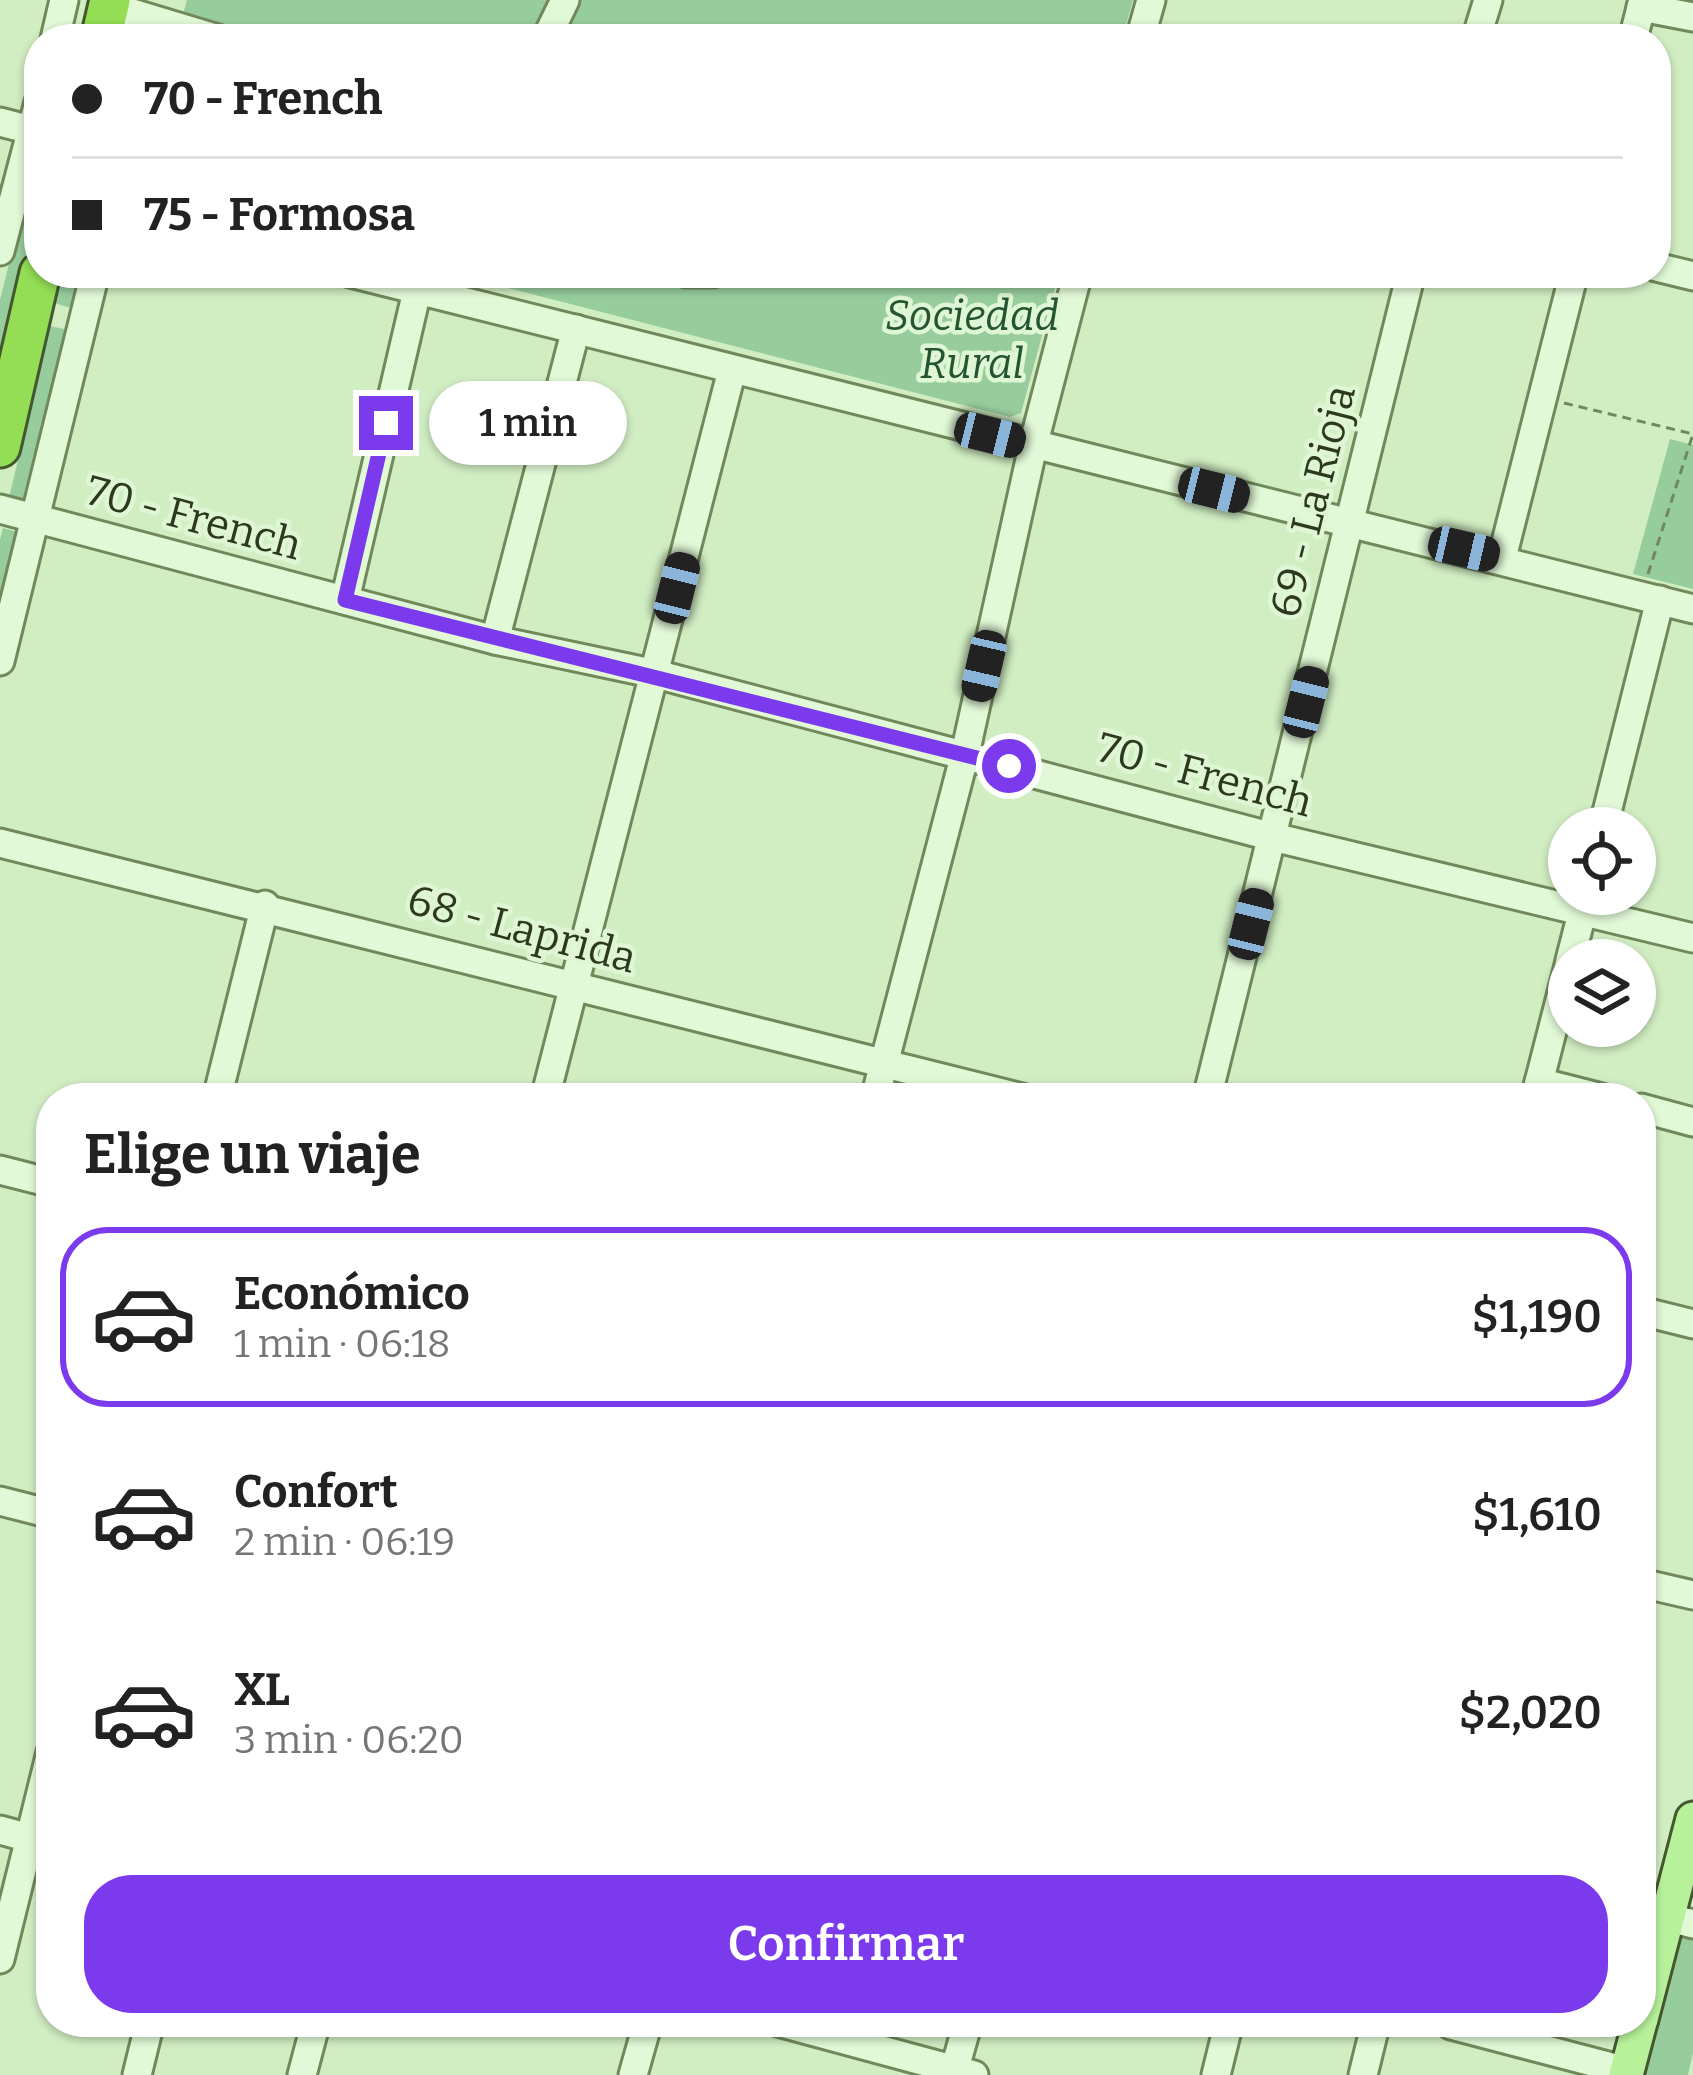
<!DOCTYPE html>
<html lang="es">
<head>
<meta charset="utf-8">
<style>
  body { margin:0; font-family:Bitter,serif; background:#f6f6f6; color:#222; height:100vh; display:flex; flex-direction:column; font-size:45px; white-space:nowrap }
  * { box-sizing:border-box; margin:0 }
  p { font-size:39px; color:#767676 }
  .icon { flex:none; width:66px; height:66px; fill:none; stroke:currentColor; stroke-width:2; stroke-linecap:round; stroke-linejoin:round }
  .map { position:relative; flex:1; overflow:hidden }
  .details { position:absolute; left:36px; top:1083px; width:1620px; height:954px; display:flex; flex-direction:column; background:#fff; border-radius:48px; box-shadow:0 3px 9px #0004 }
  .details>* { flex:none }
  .hud { position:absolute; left:24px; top:24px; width:1647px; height:264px; border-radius:48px; box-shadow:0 3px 9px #0004; display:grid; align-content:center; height:264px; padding:0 48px; background:#fff }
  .controls { position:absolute; left:1548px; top:807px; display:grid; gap:24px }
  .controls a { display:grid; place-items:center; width:108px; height:108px; border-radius:50%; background:#fff; box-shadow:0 3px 9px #0004; font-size:60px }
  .end { position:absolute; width:54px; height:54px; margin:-27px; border:15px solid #7c3aed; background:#fff; box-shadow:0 0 0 6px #fff }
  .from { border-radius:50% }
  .bubble { position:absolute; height:84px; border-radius:42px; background:#fff; box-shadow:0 3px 9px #0004; font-size:39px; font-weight:600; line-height:84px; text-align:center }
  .car { position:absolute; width:36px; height:72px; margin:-36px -18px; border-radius:15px; box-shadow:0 0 9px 3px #0007; background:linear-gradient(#222 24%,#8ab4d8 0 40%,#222 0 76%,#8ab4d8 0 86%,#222 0) }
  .hud b { display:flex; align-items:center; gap:42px; height:114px; font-size:45px }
  .hud b+b { border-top:3px solid #e0e0e0 }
  .hud i { width:30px; height:30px; background:#222 }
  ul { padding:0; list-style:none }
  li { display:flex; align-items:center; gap:36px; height:180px; margin:0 24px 18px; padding:0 24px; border:6px solid transparent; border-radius:48px }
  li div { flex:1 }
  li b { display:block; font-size:45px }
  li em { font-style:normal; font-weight:600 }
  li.on { border-color:#7c3aed }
  li>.icon { width:108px; height:108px; stroke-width:1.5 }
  h2 { padding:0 48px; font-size:54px; line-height:144px }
  .cta { display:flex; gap:24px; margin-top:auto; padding:24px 48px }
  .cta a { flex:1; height:138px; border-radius:48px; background:#7c3aed; color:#fff; font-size:48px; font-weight:600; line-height:138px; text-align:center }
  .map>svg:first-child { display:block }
  .green { fill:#97cd9d }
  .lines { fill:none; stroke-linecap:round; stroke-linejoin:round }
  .minor-casing { stroke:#71895a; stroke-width:33 }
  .major-casing { stroke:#44572e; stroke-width:39 }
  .highway-casing { stroke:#44572e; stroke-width:45 }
  .path { stroke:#71895a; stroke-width:3; stroke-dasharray:9 6; stroke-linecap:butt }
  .minor { stroke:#e1f9d7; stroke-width:27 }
  .major { stroke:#b7f29b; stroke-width:33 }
  .highway { stroke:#93de54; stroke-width:39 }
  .route { stroke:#7c3aed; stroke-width:15 }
  .labels { text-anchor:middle; stroke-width:9; stroke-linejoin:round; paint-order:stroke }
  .park-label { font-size:42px; font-style:italic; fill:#245530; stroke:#def6d3 }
  .street-label { font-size:42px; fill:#2c391e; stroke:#def6d3 }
</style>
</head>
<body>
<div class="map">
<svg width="1693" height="2075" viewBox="0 0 1693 2075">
  <rect width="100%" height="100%" fill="#d1eec3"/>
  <!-- green -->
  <g class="green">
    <path d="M187 0H1133L1122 39H176Z"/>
    <path d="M39 144V201L0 358V300Z"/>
    <path d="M60 273H85L74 309 51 302Z"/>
    <path d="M450 273H1059L1021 413 1010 417Z"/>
    <path d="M50 326 73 331 31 507 8 502Z"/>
    <path d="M1670 439 1693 445V589L1633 574Z"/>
    <path d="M3 528 22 533 0 616V540Z"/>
    <path d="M1677 1934 1693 1938V2053L1688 2075H1642Z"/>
  </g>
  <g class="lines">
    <!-- minor casing -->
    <g class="minor-casing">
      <g id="minor">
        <path d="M109 6 218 39"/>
        <path d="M1641 7 1693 17"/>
        <path d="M55 39 64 0"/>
        <path d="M546 39 565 0"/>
        <path d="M1140 39 1151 0"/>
        <path d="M1476 39 1488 0"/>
        <path d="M1633 39 1643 0"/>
        <path d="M0 122 39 132"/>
        <path d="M0 251 39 102"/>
        <path d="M1656 267 1693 276"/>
        <path d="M350 273 1693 609"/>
        <path d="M686 273H713"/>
        <path d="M0 509 495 640 656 674 1273 837 1693 938"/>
        <path d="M1502 558 1574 273"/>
        <path d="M345 600 417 291"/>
        <path d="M495 640 576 329"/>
        <path d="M0 661 95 273"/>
        <path d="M1603 828 1660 600"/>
        <path d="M0 843 1022 1098"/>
        <path d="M1570 960 1587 894"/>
        <path d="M1539 1082 1602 1098"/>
        <path d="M217 1098 265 905"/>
        <path d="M545 1098 732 370"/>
        <path d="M875 1098 965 754 1033 446 1078 273"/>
        <path d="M1207 1098 1411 273"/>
        <path d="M1535 1098 1569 965"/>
        <path d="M1641 1108 1693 1122"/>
        <path d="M0 1170 51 1183"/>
        <path d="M1641 1311 1693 1324"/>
        <path d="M0 1501 51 1514"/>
        <path d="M1641 1583 1693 1595"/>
        <path d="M0 1830 51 1844"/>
        <path d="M1641 1911 1693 1924"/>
        <path d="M0 1959 51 1752"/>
        <path d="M778 2022 974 2075"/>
        <path d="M1451 2025 1627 2071"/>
        <path d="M137 2075 150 2022"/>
        <path d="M302 2075 316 2022"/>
        <path d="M633 2075 648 2022"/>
        <path d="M953 2075 968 2022"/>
        <path d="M1216 2075 1229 2022"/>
        <path d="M1363 2075 1376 2022"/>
      </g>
    </g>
    <!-- major casing -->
    <g class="major-casing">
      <g id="major">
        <path d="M1641 2019 1693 1819"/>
        <path d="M1626 2075 1640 2022"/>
      </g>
    </g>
    <!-- highway casing -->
    <g class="highway-casing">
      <g id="highway">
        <path d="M101 39 110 0"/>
        <path d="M0 447 40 273"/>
      </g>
    </g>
    <!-- path -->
    <g class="path">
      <path d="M1564 403 1693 434"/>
      <path d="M1648 574 1693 434"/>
    </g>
    <!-- minor -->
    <use href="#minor" class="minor"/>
    <!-- major -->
    <use href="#major" class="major"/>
    <!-- highway -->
    <use href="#highway" class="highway"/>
  </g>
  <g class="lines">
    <!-- route -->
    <path class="route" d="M386 423 345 600 1009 766"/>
  </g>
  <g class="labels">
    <!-- park labels -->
    <g class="park-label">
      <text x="972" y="330">Sociedad<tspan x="972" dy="48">Rural</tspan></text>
    </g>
    <!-- street labels -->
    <g class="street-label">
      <text transform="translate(1312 501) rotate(-76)" y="15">69 - La Rioja</text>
      <text transform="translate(194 517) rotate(15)" y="15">70 - French</text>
      <text transform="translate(1205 774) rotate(15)" y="15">70 - French</text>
      <text transform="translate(522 928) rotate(15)" y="15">68 - Laprida</text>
    </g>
  </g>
</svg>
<div class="controls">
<a><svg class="icon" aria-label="locate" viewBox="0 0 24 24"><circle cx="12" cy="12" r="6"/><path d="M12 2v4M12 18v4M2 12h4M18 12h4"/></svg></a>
<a><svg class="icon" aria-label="layers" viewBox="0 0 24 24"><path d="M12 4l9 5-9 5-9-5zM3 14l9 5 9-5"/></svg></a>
</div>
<i class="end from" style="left:1009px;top:766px"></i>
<i class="end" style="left:386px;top:423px"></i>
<div class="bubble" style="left:429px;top:381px;width:198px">1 min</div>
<i class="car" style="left:990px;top:435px;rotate:104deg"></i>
<i class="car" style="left:1214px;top:490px;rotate:104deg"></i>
<i class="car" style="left:1464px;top:549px;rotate:103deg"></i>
<i class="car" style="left:677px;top:588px;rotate:14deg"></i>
<i class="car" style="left:984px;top:666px;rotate:193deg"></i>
<i class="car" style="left:1306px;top:702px;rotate:14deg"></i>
<i class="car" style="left:1251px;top:924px;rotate:14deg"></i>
<div class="hud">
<b><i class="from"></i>70 - French</b>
<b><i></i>75 - Formosa</b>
</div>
<section class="details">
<h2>Elige un viaje</h2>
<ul>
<li class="on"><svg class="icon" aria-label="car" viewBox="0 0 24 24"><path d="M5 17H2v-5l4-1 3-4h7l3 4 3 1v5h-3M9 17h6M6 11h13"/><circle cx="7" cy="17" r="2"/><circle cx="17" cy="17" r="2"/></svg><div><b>Económico</b><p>1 min · 06:18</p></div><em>$1,190</em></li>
<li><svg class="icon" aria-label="car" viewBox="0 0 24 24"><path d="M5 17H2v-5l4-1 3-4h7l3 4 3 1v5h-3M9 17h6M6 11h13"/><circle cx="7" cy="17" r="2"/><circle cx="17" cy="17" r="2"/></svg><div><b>Confort</b><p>2 min · 06:19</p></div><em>$1,610</em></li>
<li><svg class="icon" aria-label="car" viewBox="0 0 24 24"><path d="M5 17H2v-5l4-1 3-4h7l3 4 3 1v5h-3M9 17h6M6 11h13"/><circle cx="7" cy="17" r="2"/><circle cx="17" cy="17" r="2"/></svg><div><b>XL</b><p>3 min · 06:20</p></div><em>$2,020</em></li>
</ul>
<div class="cta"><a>Confirmar</a></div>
</section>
</div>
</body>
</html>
